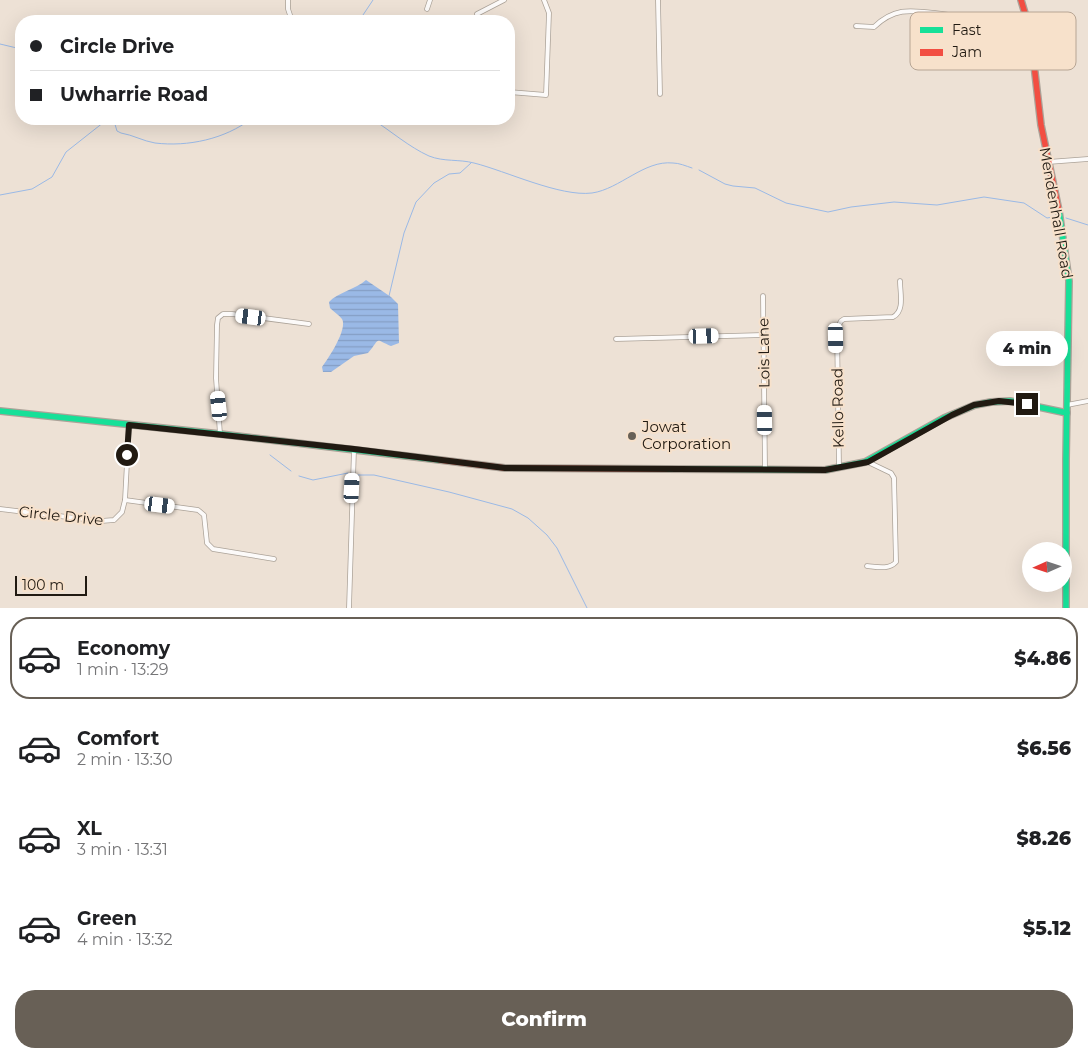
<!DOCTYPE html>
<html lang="en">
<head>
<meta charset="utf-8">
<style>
  body { margin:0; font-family:Montserrat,sans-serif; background:#f2f2f2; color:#202124; height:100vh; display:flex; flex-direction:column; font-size:19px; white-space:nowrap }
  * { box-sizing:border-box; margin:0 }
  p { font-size:16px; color:#757577 }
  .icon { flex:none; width:28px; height:28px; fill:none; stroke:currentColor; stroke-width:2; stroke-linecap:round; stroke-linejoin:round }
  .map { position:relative; height:608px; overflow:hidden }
  .panel { display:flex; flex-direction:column; background:#fff; flex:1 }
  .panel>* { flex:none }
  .top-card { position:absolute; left:15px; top:15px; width:500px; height:110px; border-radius:20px; box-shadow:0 5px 20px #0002; display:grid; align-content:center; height:110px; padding:0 15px; background:#fff }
  .needle { width:32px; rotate:267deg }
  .tools { position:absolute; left:1022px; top:542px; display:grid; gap:10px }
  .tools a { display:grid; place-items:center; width:50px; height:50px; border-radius:50%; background:#fff; box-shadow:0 5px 20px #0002; font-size:25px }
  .scale { position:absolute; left:15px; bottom:12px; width:72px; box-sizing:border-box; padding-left:5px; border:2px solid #211a12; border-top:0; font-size:14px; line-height:18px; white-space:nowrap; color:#211a12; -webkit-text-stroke:4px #f7e1cb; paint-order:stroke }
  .end { position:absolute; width:22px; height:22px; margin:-11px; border:6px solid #211a12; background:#fff; box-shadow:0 0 0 2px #fff }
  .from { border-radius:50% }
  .bubble { position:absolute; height:35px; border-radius:18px; background:#fff; box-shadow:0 5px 20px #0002; font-size:16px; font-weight:800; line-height:35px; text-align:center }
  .car { position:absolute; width:15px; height:30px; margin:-15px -8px; border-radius:6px; box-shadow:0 0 4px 1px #0007; background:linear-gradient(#fff 24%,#345 0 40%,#fff 0 76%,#345 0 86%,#fff 0) }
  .top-card b { display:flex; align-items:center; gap:18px; height:48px; font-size:19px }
  .top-card b+b { border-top:1px solid #e0e0e0 }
  .top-card i { width:12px; height:12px; background:#202124 }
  ul { padding:9px 0 0; list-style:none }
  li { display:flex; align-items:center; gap:15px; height:82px; margin:0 10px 8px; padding:0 5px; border:2px solid transparent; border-radius:20px }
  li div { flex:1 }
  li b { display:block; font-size:19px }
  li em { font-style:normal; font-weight:800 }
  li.on { border-color:#686056 }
  li>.icon { width:45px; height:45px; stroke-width:1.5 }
  .button { display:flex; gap:10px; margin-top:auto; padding:10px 15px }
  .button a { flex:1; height:58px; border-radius:20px; background:#686056; color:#fff; font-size:20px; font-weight:800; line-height:58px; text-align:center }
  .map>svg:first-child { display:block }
  .water { fill:url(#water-rules) }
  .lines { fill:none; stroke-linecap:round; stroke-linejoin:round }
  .stream { stroke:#9ab9e6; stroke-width:1 }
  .street-casing { stroke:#aba298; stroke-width:5.5 }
  .fast-casing { stroke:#aba298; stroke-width:8 }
  .jam-casing { stroke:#aba298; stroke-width:8 }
  .street { stroke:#fcfaf9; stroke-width:4 }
  .fast { stroke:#16e098; stroke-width:5.5 }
  .jam { stroke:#f24e42; stroke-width:5.5 }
  .route { stroke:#211a12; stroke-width:6 }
  .poi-dot { fill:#686056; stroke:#f7e1cb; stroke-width:2 }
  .labels { text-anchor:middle; stroke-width:4; stroke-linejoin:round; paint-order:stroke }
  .street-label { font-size:15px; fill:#211a12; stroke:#f7e1cb }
  .poi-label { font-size:15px; fill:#211a12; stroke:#f7e1cb; text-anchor:start }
  .key { fill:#f7e1cb; stroke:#b7a594; stroke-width:1 }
  .key-label { font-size:14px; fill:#211a12 }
</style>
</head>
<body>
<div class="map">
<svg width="1088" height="608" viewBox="0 0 1088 608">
  <defs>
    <pattern id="water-rules" width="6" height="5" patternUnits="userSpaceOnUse" patternTransform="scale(1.25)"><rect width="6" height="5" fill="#9ab9e6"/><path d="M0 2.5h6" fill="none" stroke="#849ec4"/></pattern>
  </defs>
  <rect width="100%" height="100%" fill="#ede1d5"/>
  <!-- water -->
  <path class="water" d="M366 280 391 297 398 304 399 343 391 346C373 338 381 338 368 353L354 356 331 372H323L322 367C328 359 348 329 342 319 339 315 333 311 330 308L329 302C337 293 356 289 366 280Z"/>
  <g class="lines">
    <!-- stream -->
    <g class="stream">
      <path d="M361 18 373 0"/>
      <path d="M0 44 21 49"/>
      <path d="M97 119 103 122"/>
      <path d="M372 119C391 131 409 147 429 156 444 162 459 159 474 163 506 171 560 197 592 193 620 189 644 160 673 163 679 163 686 166 692 168"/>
      <path d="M699 170 725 184 733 186 755 188 786 203 828 212 851 207 894 202 937 205 984 197 1024 203 1047 218 1053 217"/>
      <path d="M0 195 32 189 52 177 66 152 104 122 110 120 114 121 117 131 121 133C133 135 143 141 155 143 188 147 225 139 251 119"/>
      <path d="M1066 218 1088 225"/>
      <path d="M389 296 404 233 416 202 434 183 449 174 460 173 471 163"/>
      <path d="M270 455 291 471"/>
      <path d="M358 475H374L449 492 512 509 528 518 547 535 557 548 587 608"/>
      <path d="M299 476 313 480 348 473"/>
    </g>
    <!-- street casing -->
    <g class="street-casing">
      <g id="street">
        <path d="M288 0V9L292 21"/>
        <path d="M658 0 660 94"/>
        <path d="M427 9 430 0"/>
        <path d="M477 14 504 0"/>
        <path d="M856 26 874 27C894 8 909 10 935 13 945 14 955 15 965 19 989 28 1006 42 1032 44"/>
        <path d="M509 92 546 95 549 13 544 0"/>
        <path d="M1048 162 1088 159"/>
        <path d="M763 296 765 469"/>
        <path d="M616 339 763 335"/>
        <path d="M1067 405 1088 401"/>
        <path d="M220 434 216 378 217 325 218 318 223 314H232L309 324"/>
        <path d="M839 467 837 329 841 321 844 319 893 317C905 311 900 293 900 281"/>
        <path d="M125 500 198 510 204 515 207 543 213 549 274 559"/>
        <path d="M0 509 101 521 114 520 122 512 125 500 129 425"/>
        <path d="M867 566C877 567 889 570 896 562L894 478 891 473 868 462"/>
        <path d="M349 608 354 449"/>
      </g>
    </g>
    <!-- fast casing -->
    <g class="fast-casing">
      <g id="fast">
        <path d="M1059 211 1069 281 1066 459V608"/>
        <path d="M0 411 220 434 440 460"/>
        <path d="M666 469 825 470 865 462 944 418 975 405 991 402 1010 401 1067 413"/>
      </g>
    </g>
    <!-- jam casing -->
    <g class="jam-casing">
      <g id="jam">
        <path d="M1021 0 1030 30 1041 125 1059 211"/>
        <path d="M440 460 505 468 666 469"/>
      </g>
    </g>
    <!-- street -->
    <use href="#street" class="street"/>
    <!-- fast -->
    <use href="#fast" class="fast"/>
    <!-- jam -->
    <use href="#jam" class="jam"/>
  </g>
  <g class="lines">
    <!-- route -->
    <path class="route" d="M127 455 129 425 354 449 505 468 825 470 868 462 952 415 974 405 999 401 1027 404"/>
  </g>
  <!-- markers -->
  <circle class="poi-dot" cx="632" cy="436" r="5"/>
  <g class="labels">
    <!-- street labels -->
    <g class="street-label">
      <text transform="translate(1056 213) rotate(80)" y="5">Mendenhall Road</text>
      <text transform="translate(764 353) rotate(-91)" y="5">Lois Lane</text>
      <text transform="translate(838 408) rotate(-91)" y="5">Kello Road</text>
      <text transform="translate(61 516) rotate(6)" y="5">Circle Drive</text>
    </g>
    <!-- poi labels -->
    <g class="poi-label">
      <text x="642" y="432">Jowat<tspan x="642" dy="17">Corporation</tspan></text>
    </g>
  </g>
  <!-- legend -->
  <rect x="910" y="12" width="166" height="58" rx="8" class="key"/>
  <rect x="920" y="27" width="23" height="6" fill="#16e098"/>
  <rect x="920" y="49" width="23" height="7" fill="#f24e42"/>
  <g class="key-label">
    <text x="952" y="35">Fast</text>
    <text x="952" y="57">Jam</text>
  </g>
</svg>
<div class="tools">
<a><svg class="needle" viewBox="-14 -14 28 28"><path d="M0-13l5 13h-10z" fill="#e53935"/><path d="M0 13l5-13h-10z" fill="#757577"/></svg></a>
</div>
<div class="scale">100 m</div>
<i class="end from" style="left:127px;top:455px"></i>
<i class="end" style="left:1027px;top:404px"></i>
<div class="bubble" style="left:986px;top:331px;width:82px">4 min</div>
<i class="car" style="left:251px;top:317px;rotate:277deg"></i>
<i class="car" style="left:704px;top:336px;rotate:88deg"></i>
<i class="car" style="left:836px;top:338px;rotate:179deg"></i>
<i class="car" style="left:219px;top:406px;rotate:354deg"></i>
<i class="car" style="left:765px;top:420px;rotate:359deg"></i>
<i class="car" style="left:352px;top:488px;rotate:3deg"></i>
<i class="car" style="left:160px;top:505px;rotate:97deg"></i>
<div class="top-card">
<b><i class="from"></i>Circle Drive</b>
<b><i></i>Uwharrie Road</b>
</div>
</div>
<section class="panel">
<ul>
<li class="on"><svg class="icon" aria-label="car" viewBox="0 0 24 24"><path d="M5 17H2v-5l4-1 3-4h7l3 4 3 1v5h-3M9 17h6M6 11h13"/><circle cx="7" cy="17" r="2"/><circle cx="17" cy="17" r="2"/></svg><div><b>Economy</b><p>1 min · 13:29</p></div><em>$4.86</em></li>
<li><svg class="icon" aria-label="car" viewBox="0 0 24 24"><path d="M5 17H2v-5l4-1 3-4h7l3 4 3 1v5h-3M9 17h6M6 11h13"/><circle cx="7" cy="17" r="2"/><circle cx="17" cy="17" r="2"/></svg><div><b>Comfort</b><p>2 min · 13:30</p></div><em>$6.56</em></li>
<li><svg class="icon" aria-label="car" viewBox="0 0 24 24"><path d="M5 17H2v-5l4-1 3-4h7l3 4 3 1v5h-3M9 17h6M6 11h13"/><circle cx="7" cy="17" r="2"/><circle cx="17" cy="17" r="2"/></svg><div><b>XL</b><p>3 min · 13:31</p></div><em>$8.26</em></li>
<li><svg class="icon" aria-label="car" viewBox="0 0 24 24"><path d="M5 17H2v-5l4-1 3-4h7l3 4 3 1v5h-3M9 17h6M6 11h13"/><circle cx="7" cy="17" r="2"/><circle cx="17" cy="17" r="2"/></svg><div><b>Green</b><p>4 min · 13:32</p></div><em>$5.12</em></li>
</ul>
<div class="button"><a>Confirm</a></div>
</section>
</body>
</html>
